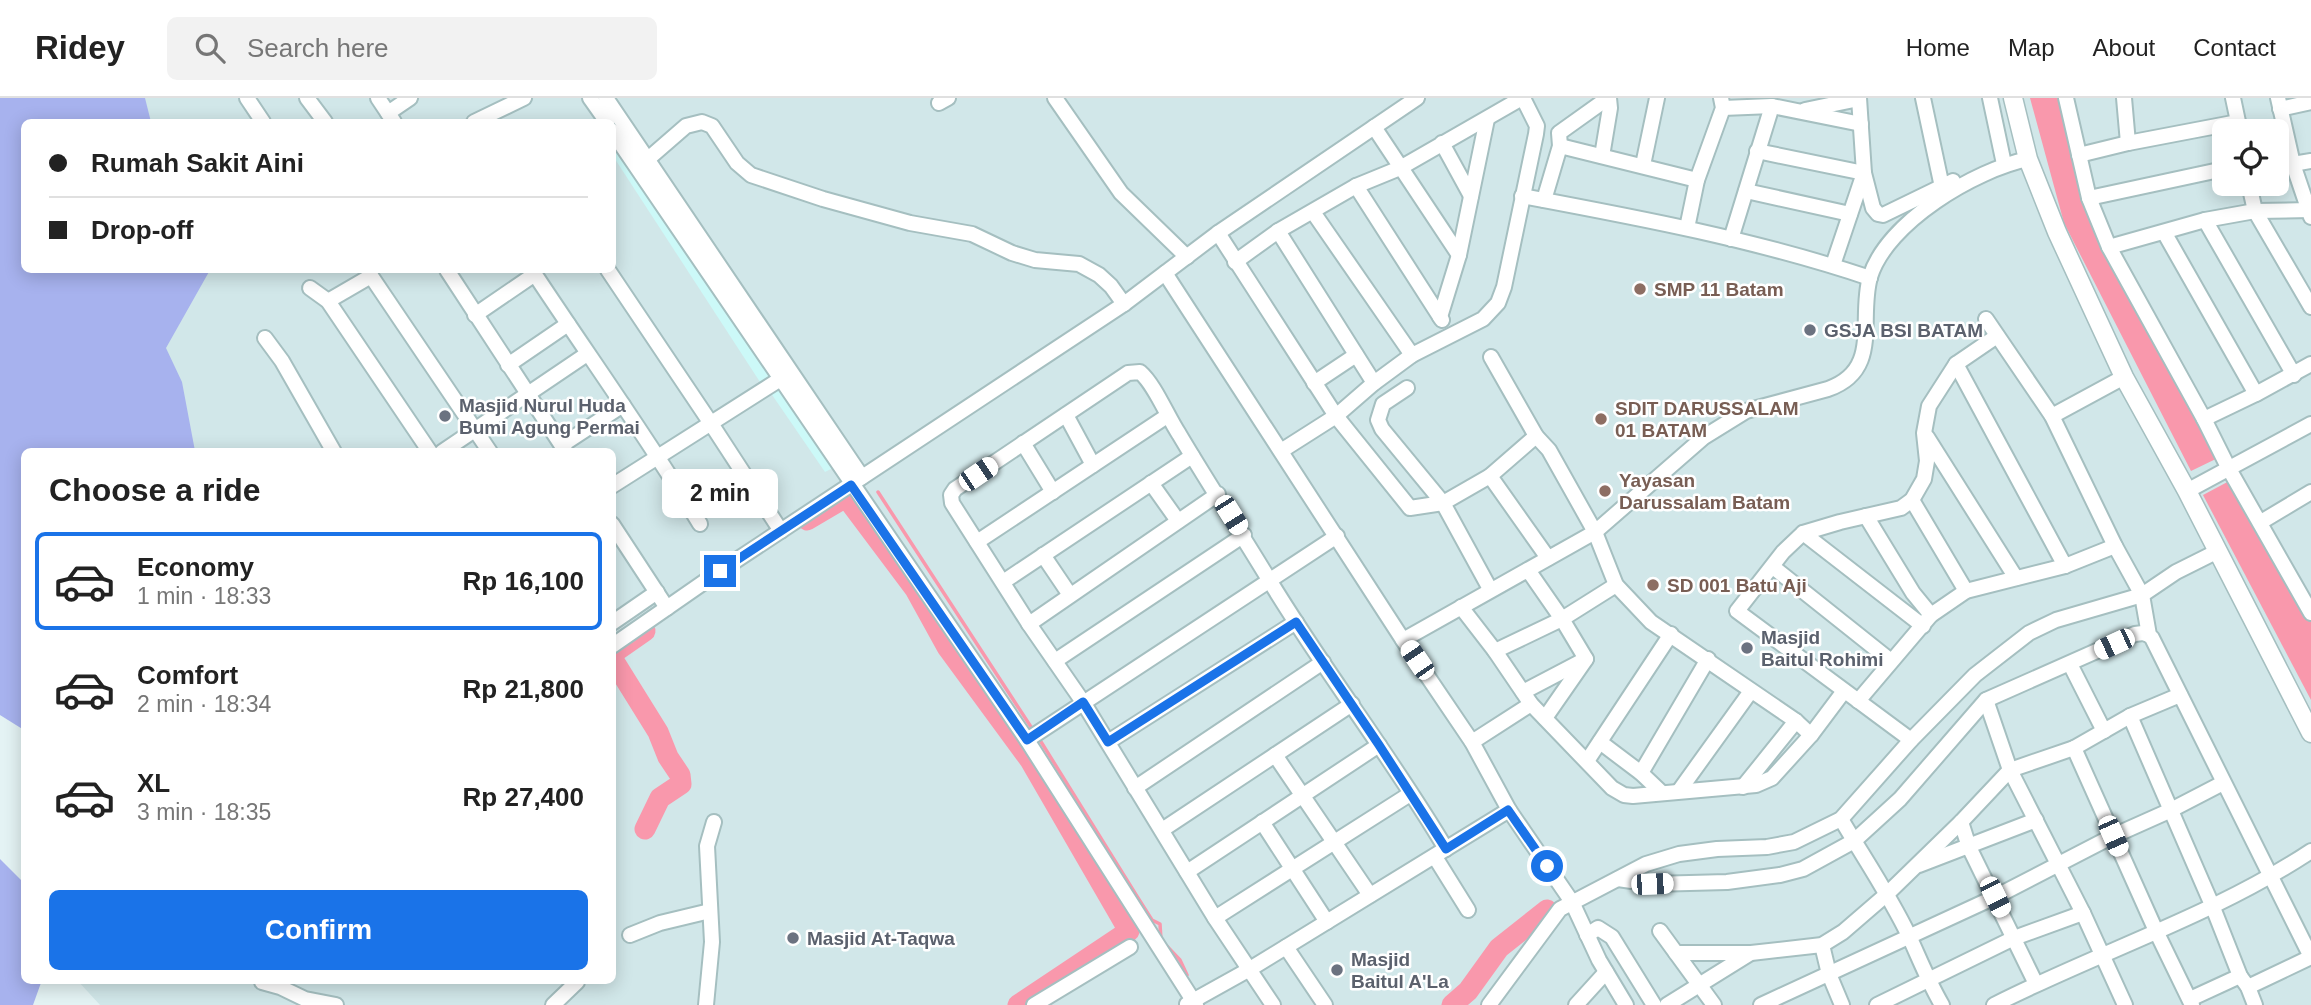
<!DOCTYPE html>
<html lang="en">
<head>
<meta charset="utf-8">
<style>
  body { margin:0; font-family:Arial,sans-serif; background:#f2f2f2; color:#222; height:100vh; display:flex; flex-direction:column; font-size:26px; white-space:nowrap }
  * { box-sizing:border-box; margin:0 }
  p { font-size:23px; color:#767676 }
  .icon { flex:none; width:38px; height:38px; fill:none; stroke:currentColor; stroke-width:2; stroke-linecap:round; stroke-linejoin:round }
  .map { position:relative; flex:1; overflow:hidden }
  .sheet { position:absolute; left:21px; top:350px; width:595px; height:536px; display:flex; flex-direction:column; background:#fff; border-radius:10px; box-shadow:0 4px 18px #0003 }
  .sheet>* { flex:none }
  .guide { position:absolute; left:21px; top:21px; width:595px; height:154px; border-radius:10px; box-shadow:0 4px 18px #0003; display:grid; align-content:center; height:154px; padding:0 28px; background:#fff }
  .fabs { position:absolute; left:2212px; top:21px; display:grid; gap:14px }
  .fabs a { display:grid; place-items:center; width:77px; height:77px; border-radius:10px; background:#fff; box-shadow:0 4px 18px #0003; font-size:35px }
  .end { position:absolute; width:32px; height:32px; margin:-16px; border:9px solid #1a73e8; background:#fff; box-shadow:0 0 0 4px #fff }
  .from { border-radius:50% }
  .bubble { position:absolute; height:49px; border-radius:10px; background:#fff; box-shadow:0 4px 18px #0003; font-size:23px; font-weight:600; line-height:49px; text-align:center }
  .car { position:absolute; width:21px; height:42px; margin:-21px -10px; border-radius:9px; box-shadow:0 0 5px 2px #0007; background:linear-gradient(#fff 24%,#345 0 40%,#fff 0 76%,#345 0 86%,#fff 0) }
  .guide b { display:flex; align-items:center; gap:24px; height:66px; font-size:26px }
  .guide b+b { border-top:2px solid #e0e0e0 }
  .guide i { width:18px; height:18px; background:#222 }
  ul { padding:0; list-style:none }
  li { display:flex; align-items:center; gap:21px; height:98px; margin:0 14px 10px; padding:0 14px; border:4px solid transparent; border-radius:10px }
  li div { flex:1 }
  li b { display:block; font-size:26px }
  li em { font-style:normal; font-weight:600 }
  li.active { border-color:#1a73e8 }
  li>.icon { width:63px; height:63px; stroke-width:1.5 }
  h2 { padding:0 28px; font-size:32px; line-height:84px }
  .action { display:flex; gap:14px; margin-top:auto; padding:14px 28px }
  .action a { flex:1; height:80px; border-radius:10px; background:#1a73e8; color:#fff; font-size:28px; font-weight:600; line-height:80px; text-align:center }
  header { display:flex; align-items:center; gap:42px; box-sizing:border-box; height:98px; padding:0 35px; background:#fff; border-bottom:2px solid #e0e0e0 }
  header strong { font-size:33px }
  nav { display:flex; gap:38px; margin-inline-start:auto; font-size:24px }
  .search { width:490px; height:63px; background:#f2f2f2; display:flex; align-items:center; gap:18px; box-sizing:border-box; padding:0 24px; border-radius:10px; color:#767676; font-size:26px }
  .map>svg:first-child { display:block }
  .residential { fill:#d1e7e9; fill-rule:evenodd }
  .commercial { fill:#ccf9f8 }
  .green { fill:#a7b2ee }
  .water { fill:#f998ac }
  .lines { fill:none; stroke-linecap:round; stroke-linejoin:round }
  .stream { stroke:#f998ac; stroke-width:3.5 }
  .river { stroke:#f998ac; stroke-width:21 }
  .minor-casing { stroke:#a5bfc0; stroke-width:18 }
  .tertiary-casing { stroke:#a5bfc0; stroke-width:21 }
  .minor { stroke:#fff; stroke-width:14 }
  .tertiary { stroke:#fff; stroke-width:18 }
  .route { stroke:#1a73e8; stroke-width:9 }
  .education-dot { fill:#8d6e63; stroke:#fff; stroke-width:2.5 }
  .worship-dot { fill:#6b7280; stroke:#fff; stroke-width:2.5 }
  .labels { text-anchor:middle; stroke-width:5; stroke-linejoin:round; paint-order:stroke }
  .education-label { font-size:19px; font-weight:bold; fill:#785e54; stroke:#fff; text-anchor:start }
  .worship-label { font-size:19px; font-weight:bold; fill:#5b616d; stroke:#fff; text-anchor:start }
</style>
</head>
<body>
<header>
<strong>Ridey</strong>
<div class="search"><svg class="icon" aria-label="search" viewBox="0 0 24 24"><circle cx="10" cy="10" r="6"/><path d="M15 15l6 6"/></svg>Search here</div>
<nav><a>Home</a><a>Map</a><a>About</a><a>Contact</a></nav>
</header>
<div class="map">
<svg width="2311" height="907" viewBox="0 0 2311 907">
  <rect width="100%" height="100%" fill="#e4f3f4"/>
  <!-- residential -->
  <path class="residential" d="M43 0H2311V907H100L77 882H612V354L140 353 91 172H612V24H52ZM2224 33H2277V86H2224Z"/>
  <!-- commercial -->
  <g class="commercial">
    <path d="M619 46 774 275 760 284 613 58V50Z"/>
    <path d="M780 284 837 368 825 374 768 291Z"/>
  </g>
  <!-- green -->
  <g class="green">
    <path d="M0 0H145L151 24H24V172H210L166 250 182 284 195 353 24 354V632L0 617Z"/>
    <path d="M0 761 24 785V882H42L33 907H0Z"/>
  </g>
  <!-- water -->
  <g class="water">
    <path d="M2030 0H2063L2092 120 2222 358 2191 373 2064 125Z"/>
    <path d="M2233 381 2311 523V602L2203 397Z"/>
  </g>
  <g class="lines">
    <!-- stream -->
    <g class="stream">
      <path d="M878 394 1033 632"/>
      <path d="M1038 639 1138 800 1152 822 1160 826 1161 842 1180 862 1187 877"/>
    </g>
    <!-- river -->
    <g class="river">
      <path d="M807 422 846 399 915 491 947 549 1030 662 1129 833 1018 907"/>
      <path d="M612 556 645 533"/>
      <path d="M612 560 658 634 668 659 680 677 681 686 660 700 645 731"/>
      <path d="M1452 907 1468 893 1499 850 1547 812"/>
    </g>
    <!-- minor casing -->
    <g class="minor-casing">
      <g id="minor">
        <path d="M247 0 263 24"/>
        <path d="M307 0 325 24"/>
        <path d="M378 0 394 24"/>
        <path d="M590 0 607 24"/>
        <path d="M606 0 862 379"/>
        <path d="M1055 0 1121 95 1187 159"/>
        <path d="M1923 0 1942 89"/>
        <path d="M1990 0 2004 66"/>
        <path d="M2066 0 2089 100 2109 149 2204 321 2229 371 2311 515"/>
        <path d="M2124 0 2128 45"/>
        <path d="M2233 0 2240 33"/>
        <path d="M2278 0 2293 66 2311 119"/>
        <path d="M939 5 948 0"/>
        <path d="M1723 10 1772 8 1861 26"/>
        <path d="M2280 11 2311 4"/>
        <path d="M1805 12 1859 1"/>
        <path d="M388 15 410 0"/>
        <path d="M474 24 524 0"/>
        <path d="M1374 29 1459 157"/>
        <path d="M612 33 1027 642 1196 907"/>
        <path d="M1442 45 1471 98"/>
        <path d="M1560 48 1697 82"/>
        <path d="M1757 53 1864 75 1873 110 1878 116 1883 117 1953 83"/>
        <path d="M2079 57 2128 45 2238 24"/>
        <path d="M1602 58 1610 10 1609 0"/>
        <path d="M648 61 686 28 702 24 712 28 737 65 751 77 823 101 910 125 972 136 1012 155 1035 162 1079 166 1099 177 1111 188 1124 206"/>
        <path d="M2293 66 2311 63"/>
        <path d="M1643 67 1657 0"/>
        <path d="M2249 86 2255 113 2311 209"/>
        <path d="M1356 88 1442 222"/>
        <path d="M1746 93 1850 116"/>
        <path d="M1522 98C1640 120 1757 142 1870 180"/>
        <path d="M2089 100 2224 71"/>
        <path d="M1544 102 1560 48 1559 35 1608 0"/>
        <path d="M1313 114 1412 257"/>
        <path d="M2205 122 2294 277"/>
        <path d="M1687 130 1697 82 1723 10 1721 0"/>
        <path d="M1278 133 1374 285"/>
        <path d="M2164 134 2256 296"/>
        <path d="M1218 135 1336 318 1410 410 1443 405 1490 378 1536 338 1549 352 1595 434 1616 487 1651 524 1796 623 1811 637"/>
        <path d="M1731 141 1772 8"/>
        <path d="M2109 149 2205 122 2255 113 2311 112"/>
        <path d="M1235 164 1278 133 1356 88 1400 70 1522 0"/>
        <path d="M1833 167 1864 75 1859 0"/>
        <path d="M370 172 371 178 490 354"/>
        <path d="M447 172 566 354"/>
        <path d="M532 172C588 257 647 339 700 426"/>
        <path d="M608 172 710 324 781 433"/>
        <path d="M1165 175 1403 542 1472 644 1509 712 1572 804 1599 862 1626 907"/>
        <path d="M310 190 328 203 430 354"/>
        <path d="M328 203 371 178"/>
        <path d="M475 217 535 176"/>
        <path d="M1440 219 1459 157 1487 21"/>
        <path d="M1986 221 2052 318 2115 448 2142 497 2149 537 2152 540 2311 859"/>
        <path d="M265 240 282 263 334 354"/>
        <path d="M1491 259 1536 338"/>
        <path d="M1956 266 2065 468"/>
        <path d="M508 267 568 226"/>
        <path d="M1314 285 1356 257"/>
        <path d="M1407 290 1383 306 1378 322 1382 331 1443 405 1490 491"/>
        <path d="M1066 317 1093 367"/>
        <path d="M2052 318 2124 279"/>
        <path d="M2204 321 2256 296 2311 266"/>
        <path d="M1927 339 2016 480"/>
        <path d="M1023 345 1053 394"/>
        <path d="M562 347 623 307"/>
        <path d="M1281 353 1336 318 1374 285 1412 257 1483 221 1498 205 1504 189 1536 36 1537 28 1523 0"/>
        <path d="M442 354 587 256"/>
        <path d="M1490 378 1548 460"/>
        <path d="M1151 385 1178 423"/>
        <path d="M612 388 782 280"/>
        <path d="M2187 393 2311 326"/>
        <path d="M1912 402 1966 493"/>
        <path d="M1866 418 1913 495 1931 517"/>
        <path d="M2261 424 2311 394"/>
        <path d="M612 426 667 510"/>
        <path d="M1803 435 1923 528"/>
        <path d="M977 444 1167 318"/>
        <path d="M1043 457 1070 497"/>
        <path d="M1773 469 1891 563"/>
        <path d="M1528 472 1562 521 1586 561"/>
        <path d="M1003 484 1192 358"/>
        <path d="M1461 509 1495 553 1531 606 1612 690 1624 697 1633 698 1756 687 1772 680 1811 637 1844 593"/>
        <path d="M612 525 657 494"/>
        <path d="M1029 526 1218 396"/>
        <path d="M1403 542 1595 434 1704 339 1746 313 1828 291C1882 272 1858 222 1870 179 1887 124 1975 72 2028 61"/>
        <path d="M612 548 720 473 1124 206 1218 135 1417 0"/>
        <path d="M1495 553 1562 521 1616 487"/>
        <path d="M1055 563 1244 437"/>
        <path d="M2070 566 2104 633"/>
        <path d="M1523 594 1584 562"/>
        <path d="M1986 602 2010 672 2083 815 2125 907"/>
        <path d="M1858 603 1931 517 1966 493 2065 468 2115 448"/>
        <path d="M2130 618 2212 807 2240 878 2248 889 2255 907"/>
        <path d="M1545 620 1586 561"/>
        <path d="M1027 642 1337 438"/>
        <path d="M1911 642 1737 513 1783 454 1803 435 1840 424 1901 410 1912 402 1924 381 1927 363 1924 335 1929 308 1956 266 1997 238"/>
        <path d="M1108 644 1296 524"/>
        <path d="M1472 644 1531 606"/>
        <path d="M1600 644 1641 675 1661 694"/>
        <path d="M2074 650 2156 833 2192 907"/>
        <path d="M1275 657 1370 797"/>
        <path d="M1587 663 1671 536"/>
        <path d="M1641 675 1708 561"/>
        <path d="M1743 689 1796 623"/>
        <path d="M1135 690 1323 564"/>
        <path d="M1679 693 1751 593"/>
        <path d="M1841 721C1864 760 1890 798 1909 838 1920 862 1929 885 1942 907"/>
        <path d="M1262 724 1327 824"/>
        <path d="M1961 724 1969 749 2036 886"/>
        <path d="M1162 732 1352 606"/>
        <path d="M1435 759 1468 812"/>
        <path d="M1919 767 2036 722"/>
        <path d="M1187 774 1379 647"/>
        <path d="M1618 781 1652 786 1727 784 1780 777 1803 771 1854 743 1900 701 1986 602 2135 536 2143 535 2149 537"/>
        <path d="M1215 820 1410 696"/>
        <path d="M1660 833 1714 907"/>
        <path d="M630 837 660 825 710 813"/>
        <path d="M1587 837 1598 830 1612 839 1654 907"/>
        <path d="M1822 847 1829 876 1842 907"/>
        <path d="M1286 849 1325 907"/>
        <path d="M1676 855H1751L1822 847 1843 834 1887 796 1961 724 2010 672 2074 650 2130 618 2180 597"/>
        <path d="M262 884 280 889 305 901 336 907"/>
        <path d="M2248 889 2311 859"/>
        <path d="M2190 901 2240 878"/>
        <path d="M1187 906 1250 871 1509 712"/>
        <path d="M553 907 577 884"/>
        <path d="M706 907 712 844 707 748 714 724"/>
        <path d="M1034 907 1130 849"/>
        <path d="M1273 907 1215 820 1083 604 1029 526 952 405 951 397 955 391 1128 275 1140 274C1155 287 1167 318 1179 336 1208 385 1239 432 1268 480 1324 573 1391 658 1446 751"/>
        <path d="M1489 907 1560 811 1646 766 1679 756 1717 751 1767 749 1794 744 1841 721 1911 642 1975 577 2029 535 2056 522 2142 497 2176 474 2216 454"/>
        <path d="M1576 907 1606 874"/>
        <path d="M1667 907 1749 856"/>
        <path d="M1761 907 1995 799 2113 738 2169 713 2223 685"/>
        <path d="M1877 907 2014 840 2083 815"/>
        <path d="M1994 907C2098 854 2213 818 2311 753"/>
      </g>
    </g>
    <!-- tertiary casing -->
    <g class="tertiary-casing">
      <path id="tertiary" d="M2013 0 2028 61 2057 134 2124 279 2187 393 2311 635"/>
    </g>
    <!-- minor -->
    <use href="#minor" class="minor"/>
    <!-- tertiary -->
    <use href="#tertiary" class="tertiary"/>
  </g>
  <g class="lines">
    <!-- route -->
    <path class="route" d="M720 473 851 387 1027 642 1083 604 1108 644 1296 524 1379 647 1446 751 1508 712 1547 768"/>
  </g>
  <!-- markers -->
  <g class="education-dot">
    <circle cx="1640" cy="191" r="7"/>
    <circle cx="1601" cy="321" r="7"/>
    <circle cx="1605" cy="393" r="7"/>
    <circle cx="1653" cy="487" r="7"/>
  </g>
  <g class="worship-dot">
    <circle cx="1810" cy="232" r="7"/>
    <circle cx="445" cy="318" r="7"/>
    <circle cx="1747" cy="550" r="7"/>
    <circle cx="793" cy="840" r="7"/>
    <circle cx="1337" cy="872" r="7"/>
  </g>
  <g class="labels">
    <!-- education labels -->
    <g class="education-label">
      <text x="1654" y="198">SMP 11 Batam</text>
      <text x="1615" y="317">SDIT DARUSSALAM<tspan x="1615" dy="22">01 BATAM</tspan></text>
      <text x="1619" y="389">Yayasan<tspan x="1619" dy="22">Darussalam Batam</tspan></text>
      <text x="1667" y="494">SD 001 Batu Aji</text>
    </g>
    <!-- worship labels -->
    <g class="worship-label">
      <text x="1824" y="239">GSJA BSI BATAM</text>
      <text x="459" y="314">Masjid Nurul Huda<tspan x="459" dy="22">Bumi Agung Permai</tspan></text>
      <text x="1761" y="546">Masjid<tspan x="1761" dy="22">Baitul Rohimi</tspan></text>
      <text x="807" y="847">Masjid At-Taqwa</text>
      <text x="1351" y="868">Masjid<tspan x="1351" dy="22">Baitul A'La</tspan></text>
    </g>
  </g>
</svg>
<div class="fabs">
<a><svg class="icon" aria-label="locate" viewBox="0 0 24 24"><circle cx="12" cy="12" r="6"/><path d="M12 2v4M12 18v4M2 12h4M18 12h4"/></svg></a>
</div>
<i class="end from" style="left:1547px;top:768px"></i>
<i class="end" style="left:720px;top:473px"></i>
<div class="bubble" style="left:662px;top:371px;width:116px">2 min</div>
<i class="car" style="left:978px;top:376px;rotate:56deg"></i>
<i class="car" style="left:1231px;top:417px;rotate:148deg"></i>
<i class="car" style="left:2114px;top:546px;rotate:245deg"></i>
<i class="car" style="left:1417px;top:562px;rotate:326deg"></i>
<i class="car" style="left:2113px;top:738px;rotate:156deg"></i>
<i class="car" style="left:1652px;top:786px;rotate:88deg"></i>
<i class="car" style="left:1995px;top:799px;rotate:154deg"></i>
<div class="guide">
<b><i class="from"></i>Rumah Sakit Aini</b>
<b><i></i>Drop-off</b>
</div>
<section class="sheet">
<h2>Choose a ride</h2>
<ul>
<li class="active"><svg class="icon" aria-label="car" viewBox="0 0 24 24"><path d="M5 17H2v-5l4-1 3-4h7l3 4 3 1v5h-3M9 17h6M6 11h13"/><circle cx="7" cy="17" r="2"/><circle cx="17" cy="17" r="2"/></svg><div><b>Economy</b><p>1 min · 18:33</p></div><em>Rp 16,100</em></li>
<li><svg class="icon" aria-label="car" viewBox="0 0 24 24"><path d="M5 17H2v-5l4-1 3-4h7l3 4 3 1v5h-3M9 17h6M6 11h13"/><circle cx="7" cy="17" r="2"/><circle cx="17" cy="17" r="2"/></svg><div><b>Comfort</b><p>2 min · 18:34</p></div><em>Rp 21,800</em></li>
<li><svg class="icon" aria-label="car" viewBox="0 0 24 24"><path d="M5 17H2v-5l4-1 3-4h7l3 4 3 1v5h-3M9 17h6M6 11h13"/><circle cx="7" cy="17" r="2"/><circle cx="17" cy="17" r="2"/></svg><div><b>XL</b><p>3 min · 18:35</p></div><em>Rp 27,400</em></li>
</ul>
<div class="action"><a>Confirm</a></div>
</section>
</div>
</body>
</html>
